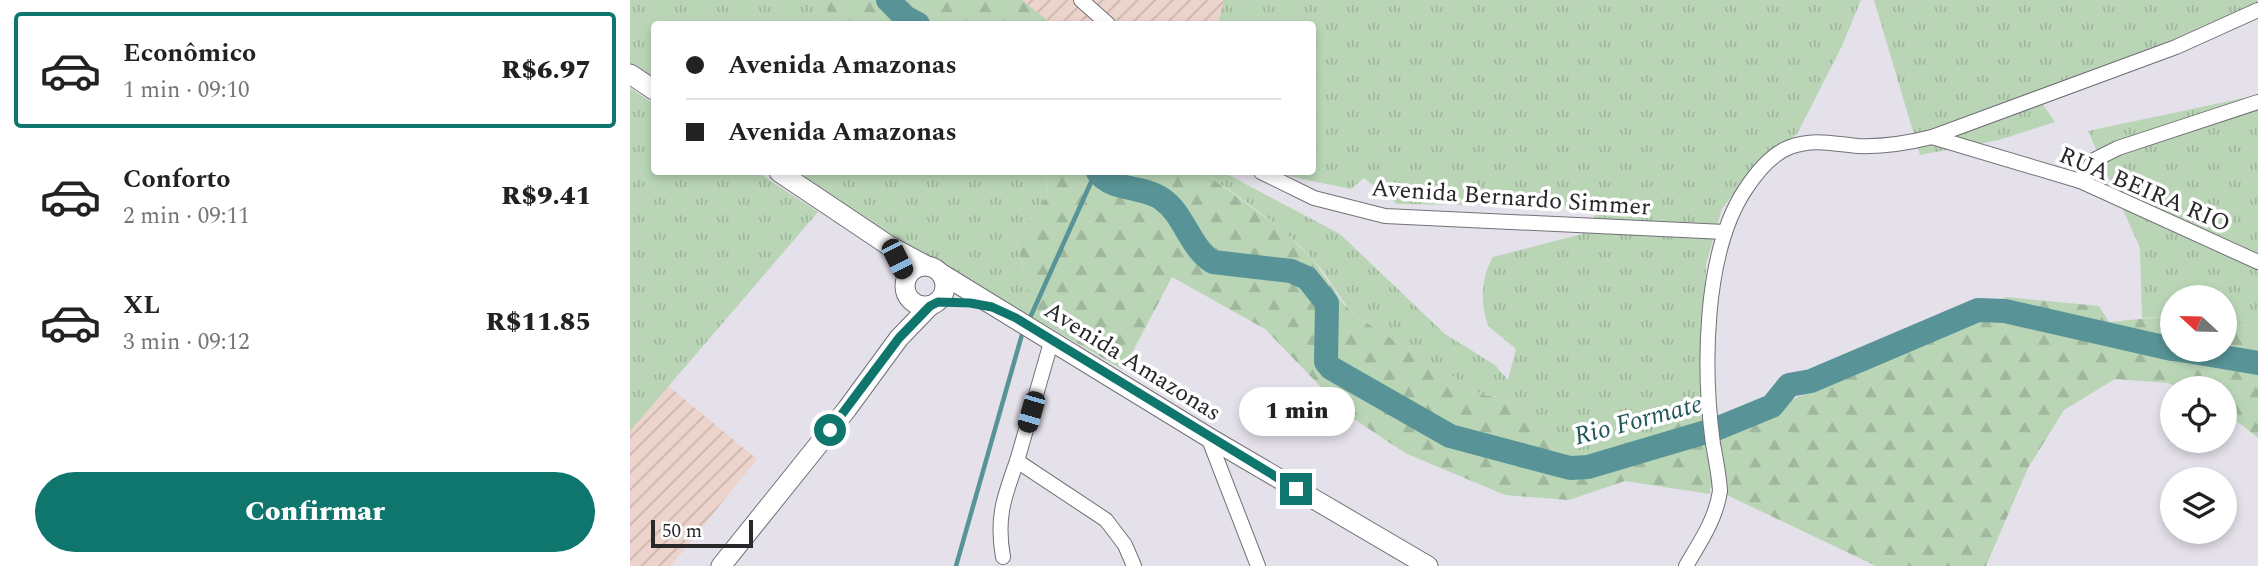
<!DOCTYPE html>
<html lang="pt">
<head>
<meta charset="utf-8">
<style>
  body { margin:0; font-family:Spectral,serif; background:#f6f6f6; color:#222; height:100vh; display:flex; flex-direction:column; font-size:26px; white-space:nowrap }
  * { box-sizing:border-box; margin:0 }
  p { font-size:23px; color:#767676 }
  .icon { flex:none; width:38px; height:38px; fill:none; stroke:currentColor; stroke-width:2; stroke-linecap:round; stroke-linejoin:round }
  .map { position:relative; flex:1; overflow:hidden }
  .panel { display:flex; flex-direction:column; background:#fff; width:630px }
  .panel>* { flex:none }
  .guide { position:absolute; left:21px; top:21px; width:665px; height:154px; border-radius:7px; box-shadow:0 4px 10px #0003; display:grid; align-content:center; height:154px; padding:0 35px; background:#fff }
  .needle { width:46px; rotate:292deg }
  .tools { position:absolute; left:1530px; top:285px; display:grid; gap:14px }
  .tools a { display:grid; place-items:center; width:77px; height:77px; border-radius:50%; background:#fff; box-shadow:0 4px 10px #0003; font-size:35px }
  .scale { position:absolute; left:21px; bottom:18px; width:102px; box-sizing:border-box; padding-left:7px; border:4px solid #28272a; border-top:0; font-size:19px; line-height:24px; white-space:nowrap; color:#28272a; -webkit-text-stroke:5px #fff; paint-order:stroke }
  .end { position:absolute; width:32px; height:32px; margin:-16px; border:9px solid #0f766e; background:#fff; box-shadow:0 0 0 4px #fff }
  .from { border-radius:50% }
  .bubble { position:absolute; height:49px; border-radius:24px; background:#fff; box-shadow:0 4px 10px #0003; font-size:23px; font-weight:800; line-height:49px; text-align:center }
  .car { position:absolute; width:21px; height:42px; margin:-21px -10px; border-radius:9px; box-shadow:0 0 5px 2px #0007; background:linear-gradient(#222 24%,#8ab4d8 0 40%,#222 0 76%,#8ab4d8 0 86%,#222 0) }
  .guide b { display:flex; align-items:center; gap:24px; height:66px; font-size:26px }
  .guide b+b { border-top:2px solid #e0e0e0 }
  .guide i { width:18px; height:18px; background:#222 }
  ul { padding:12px 0 0; list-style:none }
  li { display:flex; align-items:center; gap:21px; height:116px; margin:0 14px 10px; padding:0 21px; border:4px solid transparent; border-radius:7px }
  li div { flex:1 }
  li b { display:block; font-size:26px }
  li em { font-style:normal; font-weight:800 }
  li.on { border-color:#0f766e }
  li>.icon { width:63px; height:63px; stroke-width:1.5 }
  .button { display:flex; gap:14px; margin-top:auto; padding:14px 35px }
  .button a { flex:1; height:80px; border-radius:42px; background:#0f766e; color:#fff; font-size:28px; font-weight:800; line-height:80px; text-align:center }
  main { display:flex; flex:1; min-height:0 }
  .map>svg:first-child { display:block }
  .industrial { fill:url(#industrial-furrows) }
  .grass { fill:url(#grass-tufts) }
  .forest { fill:url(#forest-firs) }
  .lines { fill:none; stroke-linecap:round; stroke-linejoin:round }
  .stream { stroke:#589497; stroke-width:4.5 }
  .river { stroke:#589497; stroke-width:24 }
  .street-casing { stroke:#737078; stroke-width:16 }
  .secondary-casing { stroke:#737078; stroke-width:21 }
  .street { stroke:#fff; stroke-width:14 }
  .secondary { stroke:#fff; stroke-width:19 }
  .route { stroke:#0f766e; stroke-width:9 }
  .labels { text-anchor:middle; stroke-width:7; stroke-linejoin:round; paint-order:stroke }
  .street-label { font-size:24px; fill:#28272a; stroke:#fff }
  .water-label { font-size:26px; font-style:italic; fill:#215659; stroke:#fff }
</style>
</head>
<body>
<main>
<section class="panel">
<ul>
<li class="on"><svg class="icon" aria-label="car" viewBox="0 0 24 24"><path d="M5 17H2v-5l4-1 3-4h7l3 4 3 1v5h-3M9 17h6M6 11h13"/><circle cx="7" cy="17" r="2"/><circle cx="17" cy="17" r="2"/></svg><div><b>Econômico</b><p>1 min · 09:10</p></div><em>R$6.97</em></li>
<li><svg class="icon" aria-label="car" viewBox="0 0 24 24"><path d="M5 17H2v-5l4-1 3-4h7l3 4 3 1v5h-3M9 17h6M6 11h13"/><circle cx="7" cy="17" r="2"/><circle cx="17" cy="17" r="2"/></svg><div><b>Conforto</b><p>2 min · 09:11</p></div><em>R$9.41</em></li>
<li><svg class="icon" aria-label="car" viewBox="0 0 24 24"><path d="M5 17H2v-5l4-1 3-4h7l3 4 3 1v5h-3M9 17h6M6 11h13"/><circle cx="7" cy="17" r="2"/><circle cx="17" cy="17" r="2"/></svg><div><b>XL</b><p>3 min · 09:12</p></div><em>R$11.85</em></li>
</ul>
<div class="button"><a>Confirmar</a></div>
</section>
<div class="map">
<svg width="1628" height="566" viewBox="0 0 1628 566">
  <defs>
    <pattern id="industrial-furrows" width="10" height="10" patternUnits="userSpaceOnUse" patternTransform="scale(1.75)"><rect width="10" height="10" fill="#ecd3cb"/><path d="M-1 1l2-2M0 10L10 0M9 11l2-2" fill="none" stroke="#cab5ae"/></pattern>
    <pattern id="grass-tufts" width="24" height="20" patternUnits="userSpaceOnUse" patternTransform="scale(1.75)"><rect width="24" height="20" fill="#b9d5b6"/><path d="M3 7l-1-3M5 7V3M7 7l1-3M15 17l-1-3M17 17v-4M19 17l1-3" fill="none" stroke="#9fb79d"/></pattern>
    <pattern id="forest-firs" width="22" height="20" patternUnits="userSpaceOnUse" patternTransform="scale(1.75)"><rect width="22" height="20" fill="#b9d5b6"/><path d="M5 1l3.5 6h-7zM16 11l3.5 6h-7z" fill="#9fb79d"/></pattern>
  </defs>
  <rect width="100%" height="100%" fill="#e5e1ea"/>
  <!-- industrial -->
  <g class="industrial">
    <path d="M392 0H594L588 24H422Z"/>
    <path d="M37 385 127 459 41 566H0V430Z"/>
  </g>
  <!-- grass -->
  <g class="grass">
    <path d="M0 0H192L201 19 215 24H24V80L0 64Z"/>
    <path d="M594 0H1231L1212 46 1167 134 1124 166 1092 209 1076 264 1071 411 977 460 951 467C942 461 930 456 923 449 893 418 902 399 852 395L727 317C709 300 700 278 684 261 652 225 612 199 573 172H593L710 234 815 334 865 365 878 380 886 349 858 326C850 303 851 278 863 257L952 234 961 226 965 214 955 206 767 204 734 178 721 189 658 176 652 172H682V24H588Z"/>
    <path d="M1244 0H1628V5L1412 103 1425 122 1369 140 1290 155Z"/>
    <path d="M0 88 24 104V172H127L188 212 0 431Z"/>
    <path d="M1628 95V330L1594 318V298H1542V316L1512 318 1510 248 1458 131Z"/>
    <path d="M164 172H412L417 177 418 195 386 238 404 318 249 227Z"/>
  </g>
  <!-- forest -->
  <g class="forest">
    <path d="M192 0H392L422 24H215L201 19Z"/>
    <path d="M412 172H573L653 230 684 261 713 303 727 317 852 395C902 399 893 418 923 449 930 456 942 461 951 467L977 460 1071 411 1076 413 1079 440 1376 297 1469 306 1479 322 1542 316V350H1594V318L1628 330V438L1594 411V388H1549L1538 383 1485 379 1434 410 1398 468 1356 566H1246L1080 487V494L995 481 939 500 875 495 775 453 718 415 635 329 542 277 493 370 404 318 386 238 418 195 417 177Z"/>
  </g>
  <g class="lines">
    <!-- stream -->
    <g class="stream">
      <path d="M399 320 462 180 470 174"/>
      <path d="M326 566 393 331"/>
    </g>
    <!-- river -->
    <g class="river">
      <path d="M258 0 275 17 288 24"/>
      <path d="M468 172C483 192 513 185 532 199 554 214 560 248 583 262L661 271 677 278 697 303 696 362 701 368 820 436 940 468 958 467 1086 429 1142 406 1159 385 1181 381 1348 310 1375 311 1542 349"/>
      <path d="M1551 350 1628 363"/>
    </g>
    <!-- street casing -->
    <g class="street-casing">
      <g id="street">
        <path d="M451 0 478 24"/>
        <path d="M1302 137 1450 181 1628 262"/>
        <path d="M631 172 684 198 755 216 1095 232"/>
        <path d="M1450 181 1464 160 1488 148 1628 102"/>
        <path d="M422 339 387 461 476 520 495 545 504 566"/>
        <path d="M578 437 628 566"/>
        <path d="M373 557C366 518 374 497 387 461"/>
        <path d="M1056 566C1070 542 1086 519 1090 491 1089 475 1086 460 1083 444 1073 370 1073 254 1115 190 1126 173 1141 154 1160 147 1184 138 1204 144 1228 146 1253 147 1278 143 1302 137L1546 47 1628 10"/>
      </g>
    </g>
    <!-- secondary casing -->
    <g class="secondary-casing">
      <g id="secondary">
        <path d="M0 74 24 90"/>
        <path d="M149 172 258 245 297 266"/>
        <circle cx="295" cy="286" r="20"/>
        <path d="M312 274 578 437 798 566"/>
        <path d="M91 566 217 409 269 338 300 306"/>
      </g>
    </g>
    <!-- street -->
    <use href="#street" class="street"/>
    <!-- secondary -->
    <use href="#secondary" class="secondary"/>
  </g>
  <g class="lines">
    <!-- route -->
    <path class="route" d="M200 430 269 338 300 306 308 302 340 303 362 307 386 318 666 489"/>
  </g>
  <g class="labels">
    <!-- street labels -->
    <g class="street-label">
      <text transform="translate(1515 189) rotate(23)" y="8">RUA BEIRA RIO</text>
      <text transform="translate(881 197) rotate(4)" y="8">Avenida Bernardo Simmer</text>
      <text transform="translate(503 361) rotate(32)" y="8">Avenida Amazonas</text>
    </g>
    <!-- water labels -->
    <g class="water-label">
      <text transform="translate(1008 419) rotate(-15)" y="9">Rio Formate</text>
    </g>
  </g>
</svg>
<div class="tools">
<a><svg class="needle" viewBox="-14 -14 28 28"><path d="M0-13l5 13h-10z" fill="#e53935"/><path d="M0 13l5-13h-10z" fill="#767676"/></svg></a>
<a><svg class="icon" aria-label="locate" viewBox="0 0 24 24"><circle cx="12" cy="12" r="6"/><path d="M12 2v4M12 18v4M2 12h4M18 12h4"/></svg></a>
<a><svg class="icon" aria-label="layers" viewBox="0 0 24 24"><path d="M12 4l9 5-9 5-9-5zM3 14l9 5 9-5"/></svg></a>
</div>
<div class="scale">50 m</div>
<i class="end from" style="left:200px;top:430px"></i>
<i class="end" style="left:666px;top:489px"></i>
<div class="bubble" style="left:609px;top:387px;width:116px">1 min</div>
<i class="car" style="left:267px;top:259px;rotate:153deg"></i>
<i class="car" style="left:401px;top:412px;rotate:196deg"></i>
<div class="guide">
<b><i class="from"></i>Avenida Amazonas</b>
<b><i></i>Avenida Amazonas</b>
</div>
</div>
</main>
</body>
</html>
